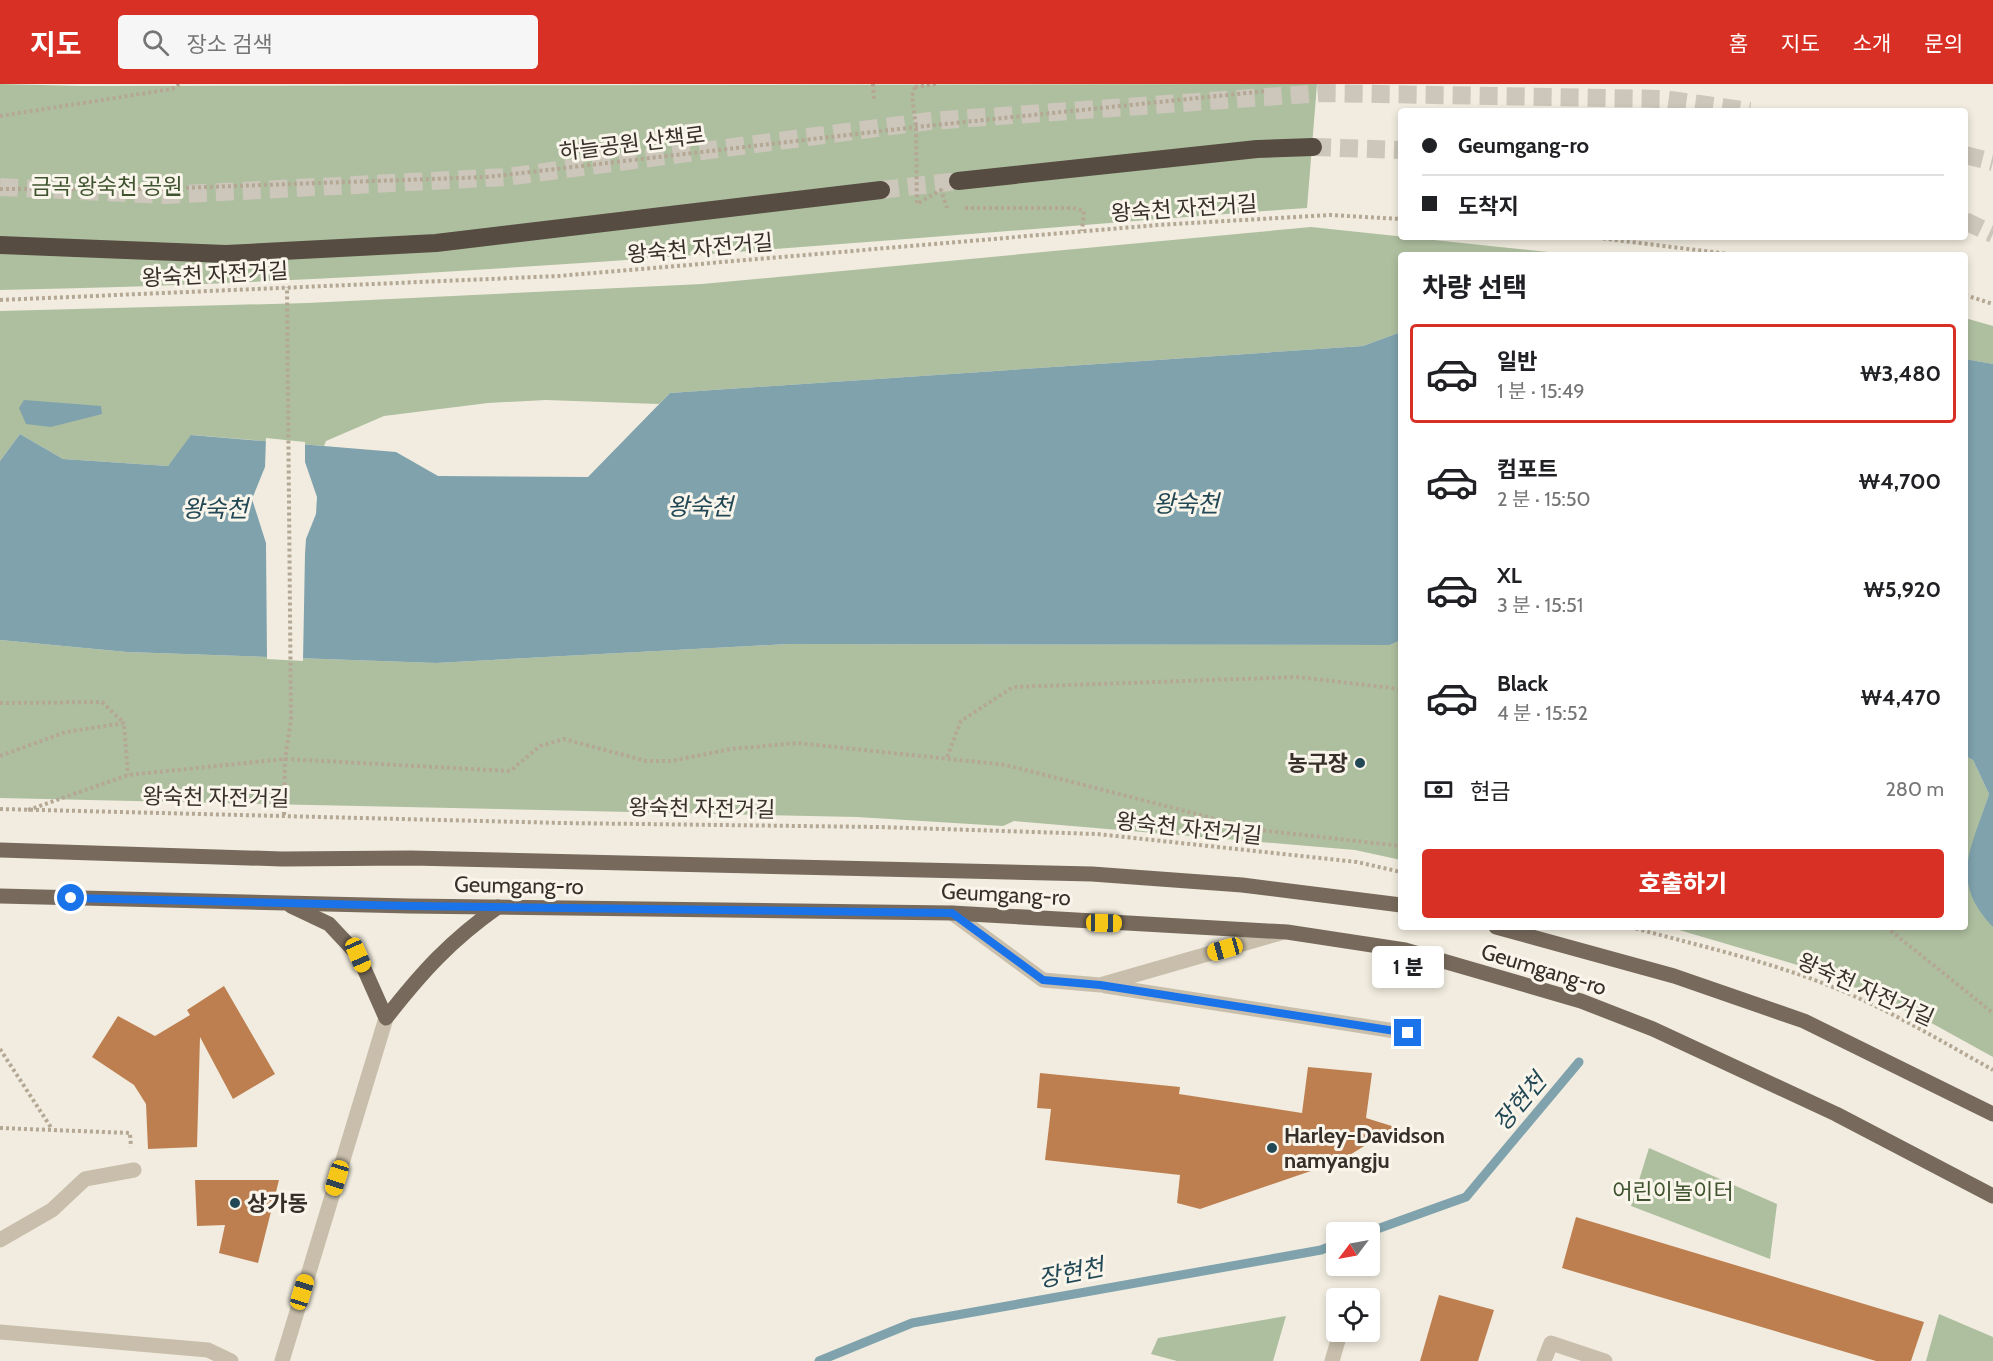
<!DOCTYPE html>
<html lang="ko">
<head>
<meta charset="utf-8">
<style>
  body { margin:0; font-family:Cabin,"Noto Sans KR",sans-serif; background:#f6f6f6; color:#202124; height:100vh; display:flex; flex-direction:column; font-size:22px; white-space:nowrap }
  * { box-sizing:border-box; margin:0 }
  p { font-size:20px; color:#757577 }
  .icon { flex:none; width:33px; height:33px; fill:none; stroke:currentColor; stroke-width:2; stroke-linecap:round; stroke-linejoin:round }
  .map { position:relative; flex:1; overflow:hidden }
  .sheet { position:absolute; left:1398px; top:168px; width:570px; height:678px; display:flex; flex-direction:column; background:#fff; border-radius:6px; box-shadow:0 3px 9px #0003 }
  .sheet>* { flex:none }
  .guide { position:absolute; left:1398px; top:24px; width:570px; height:132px; border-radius:6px; box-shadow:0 3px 9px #0003; display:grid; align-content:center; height:132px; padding:0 24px; background:#fff }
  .needle { width:39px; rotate:238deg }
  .controls { position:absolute; left:1326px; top:1138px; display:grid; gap:12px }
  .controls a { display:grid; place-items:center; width:54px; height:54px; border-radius:6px; background:#fff; box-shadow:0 3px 9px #0003; font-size:30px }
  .end { position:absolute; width:27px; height:27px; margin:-14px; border:8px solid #1a73e8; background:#fff; box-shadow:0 0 0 3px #fff }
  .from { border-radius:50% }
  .bubble { position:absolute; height:42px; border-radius:6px; background:#fff; box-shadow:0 3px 9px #0003; font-size:20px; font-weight:800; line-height:42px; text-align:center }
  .car { position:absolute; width:18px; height:36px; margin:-18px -9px; border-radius:8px; box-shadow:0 0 4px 2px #0007; background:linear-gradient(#f5c518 24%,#345 0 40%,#f5c518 0 76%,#345 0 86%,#f5c518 0) }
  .guide b { display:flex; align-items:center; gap:21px; height:57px; font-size:22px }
  .guide b+b { border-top:2px solid #e0e0e0 }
  .guide i { width:15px; height:15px; background:#202124 }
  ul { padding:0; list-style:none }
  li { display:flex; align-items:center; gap:18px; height:99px; margin:0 12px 9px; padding:0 12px; border:3px solid transparent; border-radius:6px }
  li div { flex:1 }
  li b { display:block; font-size:22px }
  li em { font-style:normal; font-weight:800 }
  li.current { border-color:#d93025 }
  li>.icon { width:54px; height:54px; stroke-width:1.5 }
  h2 { padding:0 24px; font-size:27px; line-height:72px }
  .pay { display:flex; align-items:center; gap:15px; height:66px; padding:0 24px; font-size:22px }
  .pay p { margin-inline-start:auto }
  .action { display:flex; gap:12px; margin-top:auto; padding:12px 24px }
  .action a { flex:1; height:69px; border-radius:6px; background:#d93025; color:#fff; font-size:24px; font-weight:800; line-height:69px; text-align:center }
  header { display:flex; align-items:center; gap:36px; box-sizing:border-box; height:84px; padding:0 30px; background:#d93025; color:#fff }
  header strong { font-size:28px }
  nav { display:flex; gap:33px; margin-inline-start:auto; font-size:21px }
  .search { width:420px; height:54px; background:#f6f6f6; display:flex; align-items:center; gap:15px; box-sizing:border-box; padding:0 21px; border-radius:6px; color:#757577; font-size:22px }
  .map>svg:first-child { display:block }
  .green { fill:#aebf9f }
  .water { fill:#7fa2ac }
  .pier { fill:#f1ecdf }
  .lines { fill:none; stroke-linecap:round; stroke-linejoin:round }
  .stream { stroke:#7fa2ac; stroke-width:9 }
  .building { fill:#bd7f50 }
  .highway-tunnel { stroke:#ccc6bb; stroke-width:18; stroke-dasharray:18 9; stroke-linecap:butt }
  .path { stroke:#b4a895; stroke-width:4; stroke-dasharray:3 3; stroke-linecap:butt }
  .minor { stroke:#c8beab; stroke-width:15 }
  .major { stroke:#776a5c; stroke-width:15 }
  .highway { stroke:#574c42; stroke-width:18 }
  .path-bridge { stroke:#b4a895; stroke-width:4; stroke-dasharray:3 3; stroke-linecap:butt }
  .route { stroke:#1a73e8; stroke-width:8 }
  .poi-dot { fill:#224855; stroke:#f9f5eb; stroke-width:2 }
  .labels { text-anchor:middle; stroke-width:6; stroke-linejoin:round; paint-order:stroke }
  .street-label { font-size:22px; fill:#37302a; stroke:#f9f5eb }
  .park-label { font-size:22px; fill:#3f532f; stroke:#f9f5eb }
  .poi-label { font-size:22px; font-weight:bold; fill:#37302a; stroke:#f9f5eb; text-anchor:start }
  .water-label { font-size:24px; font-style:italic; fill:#224855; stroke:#f9f5eb }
</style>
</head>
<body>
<header>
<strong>지도</strong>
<div class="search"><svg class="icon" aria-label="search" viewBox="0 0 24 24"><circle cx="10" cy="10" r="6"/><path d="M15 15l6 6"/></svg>장소 검색</div>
<nav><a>홈</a><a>지도</a><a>소개</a><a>문의</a></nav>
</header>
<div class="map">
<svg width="1993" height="1277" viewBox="0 0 1993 1277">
  <rect width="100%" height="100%" fill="#f1ecdf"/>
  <!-- green -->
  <g class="green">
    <path d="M0 0 81 2 1317 0 1307 124C872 156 436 198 0 206Z"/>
    <path d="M1311 143 1577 171H1401V248L1363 262 670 309 659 320 546 316 488 319 384 332 326 357 324 362 192 351 168 382 63 375 20 350 0 377V227L307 219 702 200Z"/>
    <path d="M1965 234 1993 242V280L1965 275Z"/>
    <path d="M0 556 127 568 436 579 788 560 1390 561 1401 556V776L1355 766 1014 737 1003 742 857 733 0 714Z"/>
    <path d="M1965 672 1973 676 1989 710 1966 784 1993 843V973L1926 936 1821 888 1669 843H1965Z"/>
    <path d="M1649 1064 1777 1120 1770 1175 1631 1122Z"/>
    <path d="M1939 1230 1993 1253V1277H1926Z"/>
    <path d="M1286 1232 1273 1277H1177L1151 1270 1158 1254Z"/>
  </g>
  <!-- water -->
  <g class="water">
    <path d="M1401 248V556L1390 561 788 560 436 579 127 568 0 556V377L20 350 63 375 168 382 191 351 396 368 438 392 588 393 670 309 1363 262Z"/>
    <path d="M1965 275 1993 280V843C1948 796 1972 764 1989 710L1973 676 1965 672Z"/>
    <path d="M24 316 101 322 102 330 51 343 26 340 19 324Z"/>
  </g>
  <!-- pier -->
  <path class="pier" d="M266 354 305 358V378L317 413 316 430 306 455 305 470 303 577 267 575 266 459 252 415 265 383Z"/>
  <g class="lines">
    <!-- stream -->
    <g class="stream">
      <path d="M1366 1149 1466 1113 1579 978"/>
      <path d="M819 1277 912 1239 1321 1166 1336 1160"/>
    </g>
  </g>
  <!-- building -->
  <g class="building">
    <path d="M224 902 275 990 233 1015 200 953 197 1063 148 1065 146 1020 134 1001 92 973 118 932 155 952 190 931 187 926Z"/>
    <path d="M1308 983 1372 989 1366 1034 1395 1043 1340 1077 1200 1125 1177 1119 1180 1091 1045 1076 1051 1025 1037 1024 1040 989 1180 1003 1179 1010 1302 1029Z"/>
    <path d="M195 1096H279L258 1179 219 1169 225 1141 197 1142Z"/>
    <path d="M1576 1133 1924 1238 1911 1277H1876L1562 1184Z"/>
    <path d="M1439 1211 1494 1226 1478 1277H1420Z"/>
  </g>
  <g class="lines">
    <!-- highway-tunnel -->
    <g class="highway-tunnel">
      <path d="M1313 63 1401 66"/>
      <path d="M1965 71 1993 78"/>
      <path d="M0 103 165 111 506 93 930 37 1322 9 1663 15 1750 27"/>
      <path d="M881 106 958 97"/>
      <path d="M1965 137 1993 150"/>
    </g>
    <!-- path -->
    <g class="path">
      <path d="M873 0 874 17"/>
      <path d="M915 3 937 0"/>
      <path d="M0 32 172 5 179 0"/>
      <path d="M965 124H1073L1084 127 1082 147"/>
      <path d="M1591 153 1737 171"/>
      <path d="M1965 211 1993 220"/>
      <path d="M0 216 559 192 1157 141 1330 131 1401 135"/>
      <path d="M0 619 102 618 124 639"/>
      <path d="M0 672 66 648 124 639 128 691"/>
      <path d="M947 673 961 637 1013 603 1297 593 1401 605"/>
      <path d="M0 725 562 739 879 743 1097 750 1357 778 1401 788"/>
      <path d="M28 726 128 691 285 675 510 687 540 662 564 655 646 677H671L731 665 798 659 1006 681 1259 746 1401 762"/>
      <path d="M284 731 285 675 291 636 287 203"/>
      <path d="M1630 843C1700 862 1773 878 1840 906 1893 928 1943 958 1993 986"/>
      <path d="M1886 843 1993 929"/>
      <path d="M0 965 52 1045"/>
      <path d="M0 1044 130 1049 131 1063"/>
    </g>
    <!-- minor -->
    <g class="minor">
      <path d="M952 829 1043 896 1100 901 1284 848"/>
      <path d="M1106 902 1408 949"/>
      <path d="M0 1156 52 1126 85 1095 134 1086"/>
      <path d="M0 1248 208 1266 231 1277"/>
      <path d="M282 1277 386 934"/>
      <path d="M1332 1277 1339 1253"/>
      <path d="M1544 1277 1551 1259 1605 1277"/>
    </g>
    <!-- major -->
    <g class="major">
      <path d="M0 766 282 775 411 774 1092 790 1242 801 1401 821"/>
      <path d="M0 812 409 822 952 829 1287 848 1405 866 1581 917 1653 945 1836 1030 1993 1112"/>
      <path d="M291 822 329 840 358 871 386 934C422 888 450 857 498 823"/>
      <path d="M1496 843 1674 892 1804 937 1993 1030"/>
    </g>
    <!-- highway -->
    <g class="highway">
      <path d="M958 97 1257 65 1313 63"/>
      <path d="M0 161 226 170 436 159 881 106"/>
    </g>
    <!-- path-bridge -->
    <g class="path-bridge">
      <path d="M915 3 912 12 916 43 917 120 941 106 947 124"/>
      <path d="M0 105H151L487 93 916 43 1266 7"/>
    </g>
  </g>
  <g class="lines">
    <!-- route -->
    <path class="route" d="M71 814 410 822 952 829 1043 896 1100 901 1408 949"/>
  </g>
  <!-- markers -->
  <g class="poi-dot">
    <circle cx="1360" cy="679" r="6"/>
    <circle cx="1272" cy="1064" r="6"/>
    <circle cx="235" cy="1119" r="6"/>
  </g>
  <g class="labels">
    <!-- street labels -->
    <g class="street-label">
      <text transform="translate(632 59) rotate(-7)" y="8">하늘공원 산책로</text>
      <text transform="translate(1184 124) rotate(-4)" y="8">왕숙천 자전거길</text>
      <text transform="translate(700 164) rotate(-5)" y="8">왕숙천 자전거길</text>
      <text transform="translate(215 190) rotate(-3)" y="8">왕숙천 자전거길</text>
      <text transform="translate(216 713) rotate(1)" y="8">왕숙천 자전거길</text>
      <text transform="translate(702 724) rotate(1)" y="8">왕숙천 자전거길</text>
      <text transform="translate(1189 744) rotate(6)" y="8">왕숙천 자전거길</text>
      <text transform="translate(519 801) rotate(1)" y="8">Geumgang-ro</text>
      <text transform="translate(1006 810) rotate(3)" y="8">Geumgang-ro</text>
      <text transform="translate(1544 885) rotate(17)" y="8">Geumgang-ro</text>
      <text transform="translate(1866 905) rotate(24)" y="8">왕숙천 자전거길</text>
    </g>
    <!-- park labels -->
    <g class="park-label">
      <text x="107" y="110">금곡 왕숙천 공원</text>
      <text x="1673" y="1115">어린이놀이터</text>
    </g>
    <!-- poi labels -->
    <g class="poi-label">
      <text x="1348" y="687" text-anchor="end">농구장</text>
      <text x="1284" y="1059">Harley-Davidson<tspan x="1284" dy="25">namyangju</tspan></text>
      <text x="247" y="1127">상가동</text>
    </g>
    <!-- water labels -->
    <g class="water-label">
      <text x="1186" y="428">왕숙천</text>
      <text x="700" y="431">왕숙천</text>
      <text x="215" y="433">왕숙천</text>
      <text transform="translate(1520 1018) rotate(-50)" y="8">장현천</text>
      <text transform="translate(1071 1189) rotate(-11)" y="8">장현천</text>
    </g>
  </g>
</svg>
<div class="controls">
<a><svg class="needle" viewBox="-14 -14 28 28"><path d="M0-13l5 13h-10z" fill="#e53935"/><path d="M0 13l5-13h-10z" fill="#757577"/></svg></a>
<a><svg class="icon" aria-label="locate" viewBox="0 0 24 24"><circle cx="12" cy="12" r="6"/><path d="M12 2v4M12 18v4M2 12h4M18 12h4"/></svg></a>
</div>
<i class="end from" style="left:71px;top:814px"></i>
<i class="end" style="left:1408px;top:949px"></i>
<div class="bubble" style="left:1372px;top:862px;width:72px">1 분</div>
<i class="car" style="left:1104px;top:839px;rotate:91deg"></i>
<i class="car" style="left:1225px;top:865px;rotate:254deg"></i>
<i class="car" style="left:358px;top:871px;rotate:156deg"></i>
<i class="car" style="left:337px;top:1094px;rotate:197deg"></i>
<i class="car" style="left:302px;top:1208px;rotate:17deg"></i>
<div class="guide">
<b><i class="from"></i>Geumgang-ro</b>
<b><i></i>도착지</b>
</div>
<section class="sheet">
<h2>차량 선택</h2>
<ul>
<li class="current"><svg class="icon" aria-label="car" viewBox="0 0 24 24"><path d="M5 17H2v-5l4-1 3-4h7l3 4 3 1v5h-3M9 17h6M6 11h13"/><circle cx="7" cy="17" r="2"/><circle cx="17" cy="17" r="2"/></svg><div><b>일반</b><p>1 분 · 15:49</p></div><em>₩3,480</em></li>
<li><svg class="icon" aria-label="car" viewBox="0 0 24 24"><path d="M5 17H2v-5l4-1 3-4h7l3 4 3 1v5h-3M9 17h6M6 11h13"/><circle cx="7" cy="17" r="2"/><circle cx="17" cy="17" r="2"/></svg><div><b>컴포트</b><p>2 분 · 15:50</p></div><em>₩4,700</em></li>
<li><svg class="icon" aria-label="car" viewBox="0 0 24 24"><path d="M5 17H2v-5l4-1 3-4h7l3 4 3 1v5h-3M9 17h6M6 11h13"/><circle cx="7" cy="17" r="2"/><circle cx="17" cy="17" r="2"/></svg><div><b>XL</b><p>3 분 · 15:51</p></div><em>₩5,920</em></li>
<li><svg class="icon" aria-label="car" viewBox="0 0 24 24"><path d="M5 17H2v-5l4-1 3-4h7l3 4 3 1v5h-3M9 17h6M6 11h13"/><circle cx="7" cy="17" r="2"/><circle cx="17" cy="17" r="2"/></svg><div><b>Black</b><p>4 분 · 15:52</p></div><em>₩4,470</em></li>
</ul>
<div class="pay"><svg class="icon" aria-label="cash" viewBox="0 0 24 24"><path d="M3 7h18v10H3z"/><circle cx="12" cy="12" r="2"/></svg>현금<p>280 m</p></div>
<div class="action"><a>호출하기</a></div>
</section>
</div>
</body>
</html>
